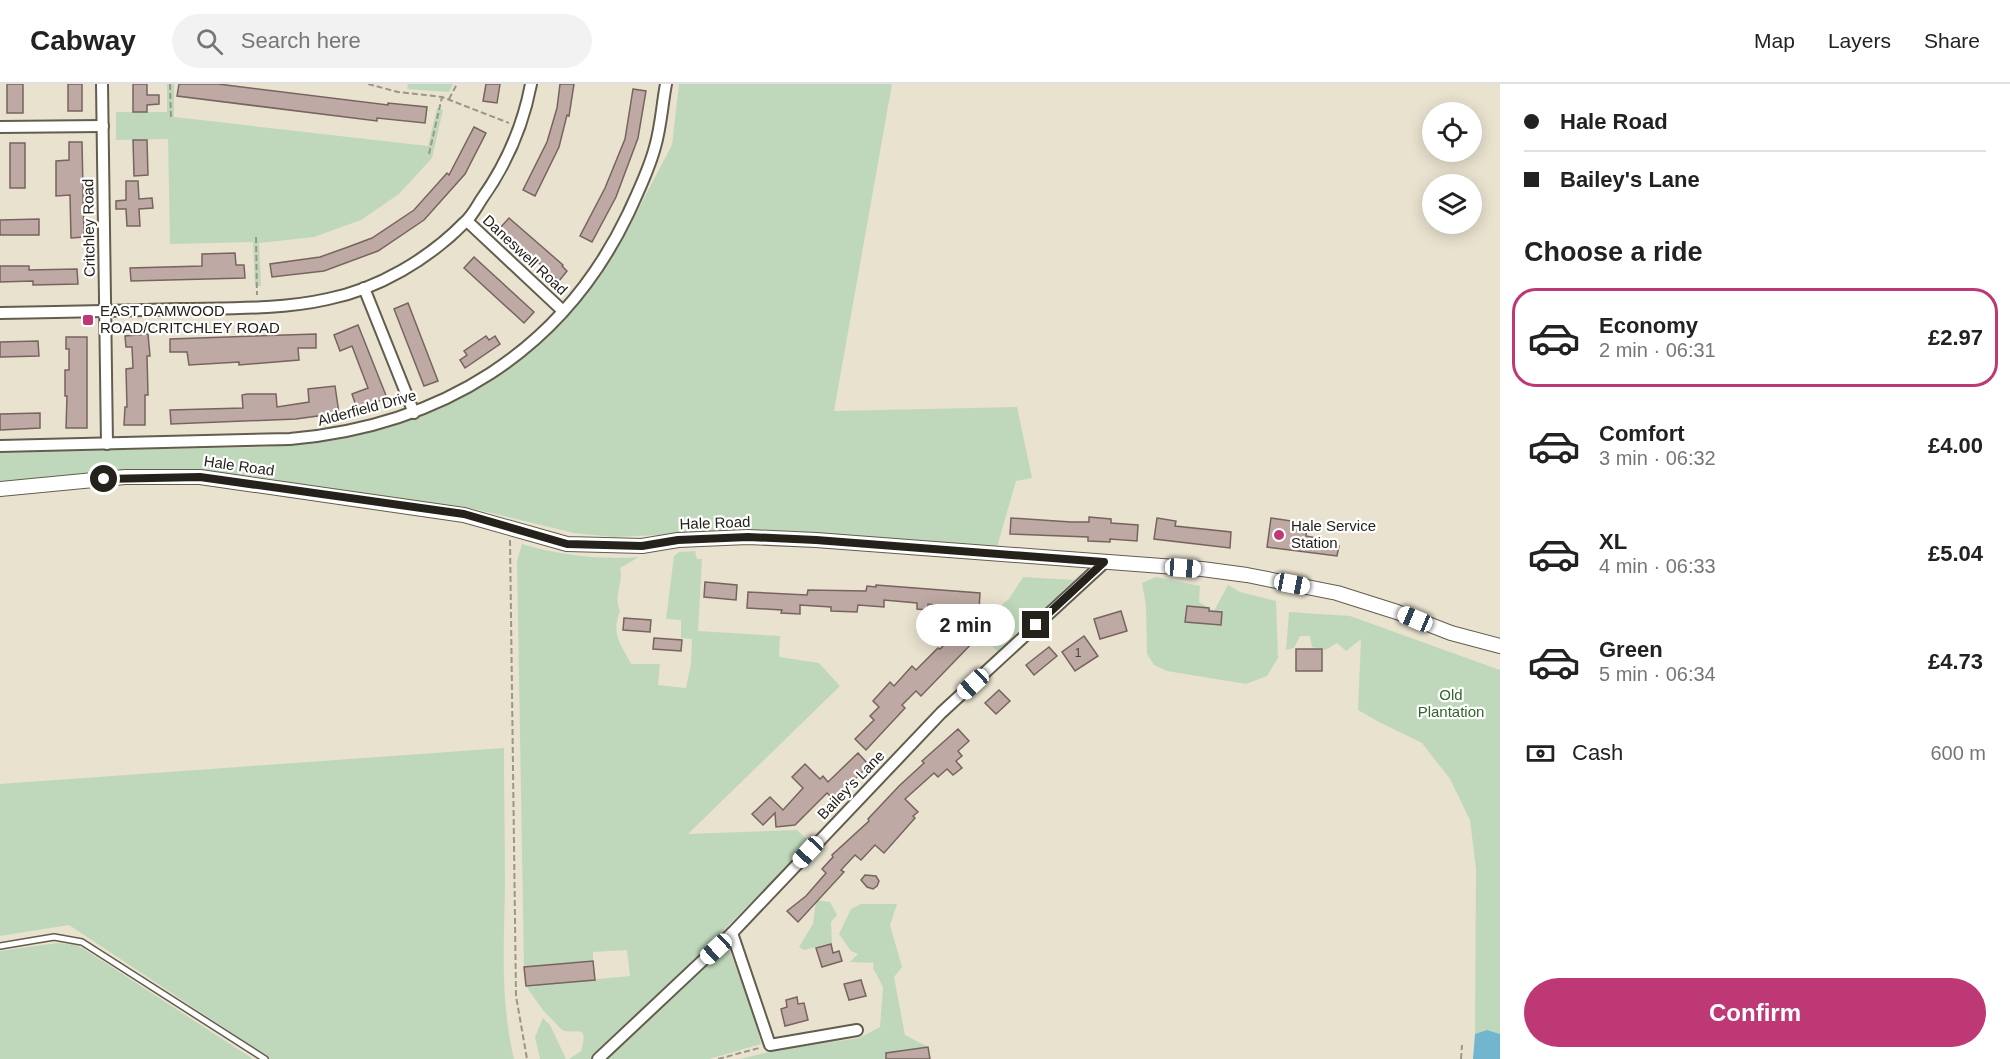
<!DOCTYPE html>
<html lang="en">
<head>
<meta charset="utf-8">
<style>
  body { margin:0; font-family:Helvetica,sans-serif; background:#f2f2f2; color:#222; height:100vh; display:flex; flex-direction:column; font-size:22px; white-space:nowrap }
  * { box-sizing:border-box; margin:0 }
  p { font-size:20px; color:#767676 }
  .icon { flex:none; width:33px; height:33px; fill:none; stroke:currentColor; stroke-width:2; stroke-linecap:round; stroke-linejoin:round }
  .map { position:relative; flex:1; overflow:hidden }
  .sheet { display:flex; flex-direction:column; background:#fff; width:510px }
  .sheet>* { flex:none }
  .top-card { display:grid; align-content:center; height:132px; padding:0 24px; background:#fff }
  .tools { position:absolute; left:1422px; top:18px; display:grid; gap:12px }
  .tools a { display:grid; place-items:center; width:60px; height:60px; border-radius:50%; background:#fff; box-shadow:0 3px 15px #0003; font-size:30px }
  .end { position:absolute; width:27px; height:27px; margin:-14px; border:8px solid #24221b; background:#fff; box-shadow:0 0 0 3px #fff }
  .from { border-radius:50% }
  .bubble { position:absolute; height:42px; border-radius:21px; background:#fff; box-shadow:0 3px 15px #0003; font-size:20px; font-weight:600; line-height:42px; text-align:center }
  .car { position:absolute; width:18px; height:36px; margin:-18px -9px; border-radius:8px; box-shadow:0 0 4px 2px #0007; background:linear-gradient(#fff 24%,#345 0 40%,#fff 0 76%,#345 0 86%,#fff 0) }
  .top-card b { display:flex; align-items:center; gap:21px; height:57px; font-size:22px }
  .top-card b+b { border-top:2px solid #e0e0e0 }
  .top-card i { width:15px; height:15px; background:#222 }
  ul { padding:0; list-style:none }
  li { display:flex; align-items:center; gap:18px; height:99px; margin:0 12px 9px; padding:0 12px; border:3px solid transparent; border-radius:24px }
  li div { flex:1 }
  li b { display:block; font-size:22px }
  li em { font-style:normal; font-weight:600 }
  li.selected { border-color:#bf3876 }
  li>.icon { width:54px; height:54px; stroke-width:1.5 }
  h2 { padding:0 24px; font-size:27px; line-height:72px }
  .pay { display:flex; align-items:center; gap:15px; height:66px; padding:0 24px; font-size:22px }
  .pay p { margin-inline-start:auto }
  .button { display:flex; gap:12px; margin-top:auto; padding:12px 24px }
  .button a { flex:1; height:69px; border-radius:36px; background:#bf3876; color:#fff; font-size:24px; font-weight:600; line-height:69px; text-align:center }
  header { display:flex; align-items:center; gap:36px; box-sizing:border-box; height:84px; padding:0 30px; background:#fff; border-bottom:2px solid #e0e0e0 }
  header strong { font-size:28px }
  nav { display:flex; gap:33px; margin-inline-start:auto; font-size:21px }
  .search { width:420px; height:54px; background:#f2f2f2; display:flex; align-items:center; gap:15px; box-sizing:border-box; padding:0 21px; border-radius:33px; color:#767676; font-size:22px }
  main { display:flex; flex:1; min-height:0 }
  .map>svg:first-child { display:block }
  .green { fill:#bfd8bb }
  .water { fill:#71b5ce }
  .building { fill:#bea9a4; stroke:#77645f; stroke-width:1.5 }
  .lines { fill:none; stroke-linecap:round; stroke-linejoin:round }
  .service-casing { stroke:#635d4d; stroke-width:8 }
  .minor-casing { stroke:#635d4d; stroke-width:14 }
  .tertiary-casing { stroke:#635d4d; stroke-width:16 }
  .path { stroke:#9b9688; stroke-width:2; stroke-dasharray:6 3; stroke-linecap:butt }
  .service { stroke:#fff; stroke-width:5 }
  .minor { stroke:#fff; stroke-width:10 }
  .tertiary { stroke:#fff; stroke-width:14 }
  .route { stroke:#24221b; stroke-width:8 }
  .poi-dot { fill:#bf3876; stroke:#fff; stroke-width:2 }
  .labels { text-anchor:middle; stroke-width:4.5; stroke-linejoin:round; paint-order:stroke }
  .number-label { font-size:12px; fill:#4a443d }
  .street-label { font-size:15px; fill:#24221b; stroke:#fff }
  .poi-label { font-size:15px; fill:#24221b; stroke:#fff; text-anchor:start }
  .park-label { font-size:15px; fill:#31662b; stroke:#fff }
</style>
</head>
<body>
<header>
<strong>Cabway</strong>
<div class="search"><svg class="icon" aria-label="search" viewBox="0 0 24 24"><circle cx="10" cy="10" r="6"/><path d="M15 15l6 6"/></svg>Search here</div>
<nav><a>Map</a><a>Layers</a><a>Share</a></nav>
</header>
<main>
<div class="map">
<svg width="1500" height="975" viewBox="0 0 1500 975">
  <rect width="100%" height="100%" fill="#e9e2cf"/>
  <!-- green -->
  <g class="green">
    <path d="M167 0H174V33L428 62 437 24 443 26 432 74 399 110 361 136 314 153 259 159 261 202H255L253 158 170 160 168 55 116 56V28H167Z"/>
    <path d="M408 0H453L449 8 407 5Z"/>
    <path d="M679 0H892L834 327 1017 323 1032 394 1016 397 997 463 827 456 759 447 613 453 574 449 466 423 187 385 121 386 0 398V368L266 363 335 355 378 346 440 325 496 293 544 255 569 228 601 188 625 150 672 61Z"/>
    <path d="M522 460C559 471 600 476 639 473L620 484C624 499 613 511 620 527 611 551 620 558 631 580H660L658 601 686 604 691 580 692 555 681 554V536L666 535 674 472 679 468 695 467 697 475H702L698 547 780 552 779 573 819 579 840 602 688 750 797 746 811 759 639 930 591 975H569L581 967C590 937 574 952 562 946L542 925 526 902 630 892 627 866 593 868V877L524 883 517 477Z"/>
    <path d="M1023 493 1074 496 999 568 988 559 984 535 1009 515Z"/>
    <path d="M1156 493 1200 502 1199 518 1214 527 1228 501 1240 508 1276 517 1278 574 1267 592 1246 600 1167 587 1154 581 1147 570 1146 522 1142 499Z"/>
    <path d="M1289 528 1350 532 1500 586V950L1487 946 1475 950 1476 785 1470 736 1450 695 1422 659 1379 638 1358 626 1361 555 1346 567 1337 559 1325 566 1312 563 1310 552H1300L1294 564 1286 566Z"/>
    <path d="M504 664C504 710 505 756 505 802 504 862 500 915 514 975H271L69 841 0 852V700Z"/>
    <path d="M816 816 830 818 837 831 831 838 832 859 804 866 799 863 813 840Z"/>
    <path d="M861 820H897L890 841 902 883 894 893 905 951 928 963 901 975H740L778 966 859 954 880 943 883 903 873 884 874 879 850 878 858 870 851 867 839 850 851 825Z"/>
    <path d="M57 859 76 861 84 865 253 975H0V867Z"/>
    <path d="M729 865 753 929 761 960 709 975H603L720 868Z"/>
    <path d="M543 934 550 941 566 975H540L535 953Z"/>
  </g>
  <!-- water -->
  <path class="water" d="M1487 946 1500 950V975H1473L1475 950Z"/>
  <!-- building -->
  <g class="building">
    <rect x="7" y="0" width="16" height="29"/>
    <rect x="68" y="0" width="14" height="27"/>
    <path d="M133 0H147V11H159V20L147 21V28H133Z"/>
    <path d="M179 0H218L388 21V19L427 23 425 39 377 34V37L177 12Z"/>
    <path d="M486 0H500L497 19 483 17Z"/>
    <path d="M560 0H574L569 32 567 31 559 63 535 112 523 106 547 58 557 24Z"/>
    <path d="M633 5 646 7 638 54 616 113 592 158 580 152 605 104 625 55Z"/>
    <path d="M474 43 486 49 465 90 424 136 378 167 324 187 272 193 270 180 320 173 348 163 372 154 414 126 447 89 449 91Z"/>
    <path d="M133 56H147L148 91 134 92Z"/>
    <path d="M69 58H82L84 153 71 154 70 111 56 112V77L69 76Z"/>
    <rect x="10" y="59" width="15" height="45"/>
    <path d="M126 97H138L139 115 152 114 153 124 139 125 140 142H127L126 125H116V117L126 116Z"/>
    <path d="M509 134 563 181 562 182 567 187 559 197 500 144Z"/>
    <path d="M39 135V151H0V136Z"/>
    <path d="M235 169 236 181H244L245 194 131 197 130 184 202 182V170Z"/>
    <path d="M474 173 534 228 524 239 464 184Z"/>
    <path d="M0 182H29V186L77 185 78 200 33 201V197L0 198Z"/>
    <path d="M408 219 438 297 424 302 394 225Z"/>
    <path d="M358 241 387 314 357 325 352 310 368 304 352 262 340 267 334 251Z"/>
    <path d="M148 250 150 272H147L148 311H145V341H124L125 323H127L126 285 133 284 132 263H126L125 252Z"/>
    <path d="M316 250V264H298L299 276 239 281V278L189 281 187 268H170V255Z"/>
    <path d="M486 252 489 256 495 252 500 260 465 284 460 276 467 271 464 267Z"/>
    <path d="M66 253H87V344H66L67 312H65V286H69V265H66Z"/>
    <path d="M38 257 39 272 0 273V258Z"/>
    <path d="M335 302 339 329 296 335 171 340 170 326 243 324 242 311 247 310H276L277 323 309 318 308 305Z"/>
    <path d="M40 329V344L0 346V330Z"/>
    <path d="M1089 433 1111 435V439L1138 441 1137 457 1110 455V458L1088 457V453L1010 450 1011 434 1071 438H1089Z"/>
    <path d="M1157 434 1176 437 1175 442 1231 448 1230 464 1154 455Z"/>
    <path d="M1271 434 1292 437 1291 440 1307 442 1306 452 1317 454 1316 458 1339 462 1337 472 1267 463Z"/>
    <path d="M705 498 737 501 736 516 704 513Z"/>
    <path d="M876 501 980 509 979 526 928 520V526L917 525V519L884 516V523L858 521 857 528 831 527V523L800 521V530L781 529 782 526 747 524 748 508 807 511 808 506 866 507 867 502 876 503Z"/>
    <path d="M1187 522 1209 524V527L1222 528 1221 541 1185 538Z"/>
    <path d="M1121 527 1127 547 1100 555 1094 535Z"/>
    <path d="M624 534 651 536 650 548 623 546Z"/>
    <path d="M965 540 978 553 921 612 916 607 902 621 905 624 866 666 855 655 874 636 870 632 879 623 873 617 890 598 894 602 912 582 916 586 938 564 940 565Z"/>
    <path d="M1084 552 1098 572 1075 587 1062 568Z"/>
    <path d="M654 554 682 556 681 567 653 565Z"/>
    <path d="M1049 563 1057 572 1034 591 1026 581Z"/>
    <rect x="1296" y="565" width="26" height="22"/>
    <path d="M999 606 1010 617 996 630 985 619Z"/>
    <path d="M958 645 969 657 958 667 962 672 956 677 962 684 953 691 947 685 938 693 934 689 905 715 918 728 913 732 915 734 884 769 875 761 861 776 855 771 841 786 844 788 798 838 787 827 806 812 826 789 822 785 833 773 832 771 869 737 868 735 899 702 924 679 922 677Z"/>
    <path d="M858 669 869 681 834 716 827 709 795 741 776 743 775 729 763 741 752 730 770 713 783 726 803 704 792 693 805 680 820 695 823 692 828 698Z"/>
    <path d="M865 791 876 792 879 797 877 802 873 805 867 803 861 796Z"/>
    <path d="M831 860 833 869 839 867 842 877 822 883 816 864Z"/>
    <path d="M593 877 595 896 526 902 524 883Z"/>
    <path d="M861 896 866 912 849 916 844 900Z"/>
    <path d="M797 913 798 920 804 919 808 936 785 942 781 925 787 923 786 916Z"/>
    <path d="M928 963 930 975H886V969Z"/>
  </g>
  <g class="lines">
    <!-- service casing -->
    <g class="service-casing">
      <path id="service" d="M0 862 54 853 82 858 265 975"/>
    </g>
    <!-- minor casing -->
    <g class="minor-casing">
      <g id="minor">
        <path d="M102 0 107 360"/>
        <path d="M0 43 103 42"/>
        <path d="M467 137 563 227"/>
        <path d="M364 204 414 329"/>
        <path d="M0 229C59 228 118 227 178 225 227 224 279 226 328 215 378 205 429 175 465 138 472 132 476 124 481 116 506 81 523 42 531 0"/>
        <path d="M0 362 290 355C440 342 562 268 628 130 638 108 649 86 655 63 661 43 662 21 666 0"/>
        <path d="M732 849 770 961 857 946"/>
        <path d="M598 975 732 849 941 629 1105 478"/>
      </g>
    </g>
    <!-- tertiary casing -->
    <g class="tertiary-casing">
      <path id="tertiary" d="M0 405 125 393H200L464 431 567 460 642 462 678 456 748 453 816 456 1202 485 1247 491 1337 509 1397 528 1451 549 1500 562"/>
    </g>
    <!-- path -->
    <g class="path">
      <path d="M170 0 171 35"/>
      <path d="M368 0 398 8 442 13 509 39"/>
      <path d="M449 15 457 0"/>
      <path d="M429 70 442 13"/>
      <path d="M256 153 257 211"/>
      <path d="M510 456 516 912 527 975"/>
      <path d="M718 975 759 964"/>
      <path d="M1461 975 1462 961"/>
    </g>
    <!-- service -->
    <use href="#service" class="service"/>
    <!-- minor -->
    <use href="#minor" class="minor"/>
    <!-- tertiary -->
    <use href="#tertiary" class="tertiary"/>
  </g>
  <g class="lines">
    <!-- route -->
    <path class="route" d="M104 395 200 393 464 430 567 460 642 462 678 456 748 453 816 456 1104 478 1036 541"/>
  </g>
  <!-- markers -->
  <g class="poi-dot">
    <rect x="82" y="230" width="12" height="12" rx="3"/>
    <circle cx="1279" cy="451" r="6"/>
  </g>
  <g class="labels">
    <!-- number labels -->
    <g class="number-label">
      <text x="1078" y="573">1</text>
    </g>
    <!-- street labels -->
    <g class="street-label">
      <text transform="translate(89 144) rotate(-91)" y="5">Critchley Road</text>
      <text transform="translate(525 171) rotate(43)" y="5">Daneswell Road</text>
      <text transform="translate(367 324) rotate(-15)" y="5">Alderfield Drive</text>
      <text transform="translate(239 382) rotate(8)" y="5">Hale Road</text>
      <text transform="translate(715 439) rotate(-2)" y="5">Hale Road</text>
      <text transform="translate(851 701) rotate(-46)" y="5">Bailey's Lane</text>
    </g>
    <!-- poi labels -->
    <g class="poi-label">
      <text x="100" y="232">EAST DAMWOOD<tspan x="100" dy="17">ROAD/CRITCHLEY ROAD</tspan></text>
      <text x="1291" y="447">Hale Service<tspan x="1291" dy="17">Station</tspan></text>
    </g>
    <!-- park labels -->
    <g class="park-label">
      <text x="1451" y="616">Old<tspan x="1451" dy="17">Plantation</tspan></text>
    </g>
  </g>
</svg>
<div class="tools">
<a><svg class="icon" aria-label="locate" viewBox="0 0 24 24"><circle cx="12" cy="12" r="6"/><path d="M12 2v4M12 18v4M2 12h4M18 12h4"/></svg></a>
<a><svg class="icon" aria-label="layers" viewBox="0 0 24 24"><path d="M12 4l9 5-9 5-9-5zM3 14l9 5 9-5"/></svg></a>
</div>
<i class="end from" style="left:104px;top:395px"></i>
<i class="end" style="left:1036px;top:541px"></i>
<div class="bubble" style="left:916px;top:520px;width:99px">2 min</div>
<i class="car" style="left:1183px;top:484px;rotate:94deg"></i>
<i class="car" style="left:1292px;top:500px;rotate:101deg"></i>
<i class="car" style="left:1415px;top:535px;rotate:293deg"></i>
<i class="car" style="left:973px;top:600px;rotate:227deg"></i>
<i class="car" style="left:808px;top:768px;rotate:223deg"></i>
<i class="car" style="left:716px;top:865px;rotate:227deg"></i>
</div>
<section class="sheet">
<div class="top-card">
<b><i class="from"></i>Hale Road</b>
<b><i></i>Bailey's Lane</b>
</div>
<h2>Choose a ride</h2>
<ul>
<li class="selected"><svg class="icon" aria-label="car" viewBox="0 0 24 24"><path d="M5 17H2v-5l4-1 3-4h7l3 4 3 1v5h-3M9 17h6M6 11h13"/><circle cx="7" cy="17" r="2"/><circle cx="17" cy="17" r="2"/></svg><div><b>Economy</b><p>2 min · 06:31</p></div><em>£2.97</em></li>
<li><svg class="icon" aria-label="car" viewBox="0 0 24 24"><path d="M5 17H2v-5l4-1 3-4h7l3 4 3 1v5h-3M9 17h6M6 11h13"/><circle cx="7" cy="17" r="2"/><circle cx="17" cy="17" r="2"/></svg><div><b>Comfort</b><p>3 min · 06:32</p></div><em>£4.00</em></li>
<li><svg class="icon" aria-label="car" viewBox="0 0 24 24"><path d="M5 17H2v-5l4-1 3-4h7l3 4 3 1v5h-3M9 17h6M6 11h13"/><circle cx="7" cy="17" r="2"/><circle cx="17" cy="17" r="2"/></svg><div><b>XL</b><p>4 min · 06:33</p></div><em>£5.04</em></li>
<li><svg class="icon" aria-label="car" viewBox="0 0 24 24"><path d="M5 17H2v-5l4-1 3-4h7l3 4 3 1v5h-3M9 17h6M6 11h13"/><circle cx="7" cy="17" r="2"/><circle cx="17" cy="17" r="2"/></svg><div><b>Green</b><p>5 min · 06:34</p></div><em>£4.73</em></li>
</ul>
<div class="pay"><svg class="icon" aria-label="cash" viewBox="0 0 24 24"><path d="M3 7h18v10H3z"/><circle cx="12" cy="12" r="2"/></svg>Cash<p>600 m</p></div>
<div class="button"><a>Confirm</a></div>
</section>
</main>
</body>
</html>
